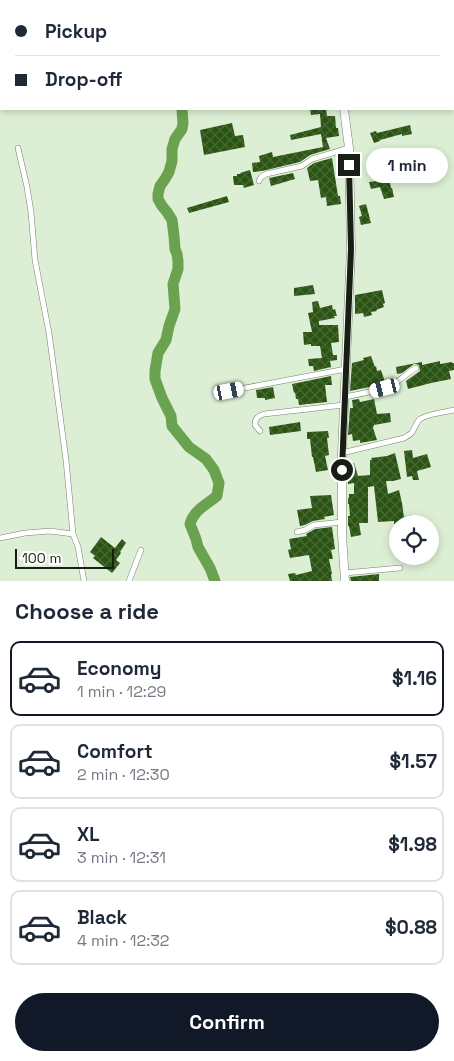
<!DOCTYPE html>
<html lang="en">
<head>
<meta charset="utf-8">
<style>
  body { margin:0; font-family:"Space Grotesk",sans-serif; background:#f2f2f3; color:#1f2937; height:100vh; display:flex; flex-direction:column; font-size:19px; white-space:nowrap }
  * { box-sizing:border-box; margin:0 }
  p { font-size:16px; color:#747a83 }
  .icon { flex:none; width:28px; height:28px; fill:none; stroke:currentColor; stroke-width:2; stroke-linecap:round; stroke-linejoin:round }
  .map { position:relative; height:581px; overflow:hidden }
  .details { display:flex; flex-direction:column; background:#fff; flex:1 }
  .details>* { flex:none }
  .top-card { position:absolute; left:0px; top:0px; width:455px; height:110px; box-shadow:0 2px 8px #0003; display:grid; align-content:center; height:110px; padding:0 15px; background:#fff }
  .controls { position:absolute; left:389px; top:515px; display:grid; gap:10px }
  .controls a { display:grid; place-items:center; width:50px; height:50px; border-radius:50%; background:#fff; box-shadow:0 2px 8px #0003; font-size:25px }
  .scale { position:absolute; left:15px; bottom:12px; width:99px; box-sizing:border-box; padding-left:5px; border:2px solid #171e14; border-top:0; font-size:14px; line-height:18px; white-space:nowrap; color:#171e14; -webkit-text-stroke:4px #fff; paint-order:stroke }
  .end { position:absolute; width:22px; height:22px; margin:-11px; border:6px solid #171e14; background:#fff; box-shadow:0 0 0 2px #fff }
  .from { border-radius:50% }
  .bubble { position:absolute; height:35px; border-radius:18px; background:#fff; box-shadow:0 2px 8px #0003; font-size:16px; font-weight:700; line-height:35px; text-align:center }
  .car { position:absolute; width:15px; height:30px; margin:-15px -8px; border-radius:6px; box-shadow:0 0 4px 1px #0007; background:linear-gradient(#fff 24%,#345 0 40%,#fff 0 76%,#345 0 86%,#fff 0) }
  .top-card b { display:flex; align-items:center; gap:18px; height:48px; font-size:19px }
  .top-card b+b { border-top:1px solid #e0e1e3 }
  .top-card i { width:12px; height:12px; background:#1f2937 }
  ul { padding:0; list-style:none }
  li { display:flex; align-items:center; gap:15px; height:75px; margin:0 10px 8px; padding:0 5px; border:2px solid #e0e1e3; border-radius:10px }
  li div { flex:1 }
  li b { display:block; font-size:19px }
  li em { font-style:normal; font-weight:700 }
  li.on { border-color:#111827 }
  li>.icon { width:45px; height:45px; stroke-width:1.5 }
  h2 { padding:0 15px; font-size:22px; line-height:60px }
  .primary-button { display:flex; gap:10px; margin-top:auto; padding:10px 15px }
  .primary-button a { flex:1; height:58px; border-radius:30px; background:#111827; color:#fff; font-size:20px; font-weight:700; line-height:58px; text-align:center }
  .map>svg:first-child { display:block }
  .lines { fill:none; stroke-linecap:round; stroke-linejoin:round }
  .river { stroke:#6aa24f; stroke-width:11 }
  .building { fill:url(#building-cross-hatch) }
  .street-casing { stroke:#73846c; stroke-width:6 }
  .secondary-casing { stroke:#73846c; stroke-width:9 }
  .street { stroke:#fff; stroke-width:5 }
  .secondary { stroke:#fff; stroke-width:8 }
  .route { stroke:#171e14; stroke-width:6 }
</style>
</head>
<body>
<div class="map">
<svg width="454" height="581" viewBox="0 0 454 581">
  <defs>
    <pattern id="building-cross-hatch" width="8" height="8" patternUnits="userSpaceOnUse" patternTransform="scale(1.25)"><rect width="8" height="8" fill="#2b5414"/><path d="M0 0l8 8M0 8l8-8" fill="none" stroke="#476935"/></pattern>
  </defs>
  <rect width="100%" height="100%" fill="#dcefd4"/>
  <g class="lines">
    <!-- river -->
    <g class="river">
      <path d="M162 0V1"/>
      <path d="M182 109 183 123 182 129 175 139 172 149V161L169 172 165 179 160 186 158 194V199L162 206 167 212 172 220 174 236 175 249 177 254 178 261V269L173 284 175 309 169 326 166 340 158 353 155 371V379L162 398 171 416 172 426 189 447 206 459 214 470 219 483 217 496C206 505 194 510 190 524L196 539 198 547 210 568 215 581"/>
    </g>
  </g>
  <!-- building -->
  <g class="building">
    <path d="M310 109H326L327 116H335L336 128H338L339 136 326 138 330 149 310 155 300 162 262 171 253 172 252 163 260 162 259 156 272 152 273 157 323 147 321 134 291 140 290 135 321 127 320 114 311 115Z"/>
    <path d="M232 123 235 136 243 135 245 147 204 155 200 130Z"/>
    <path d="M410 125 412 134 402 136V134L380 140V141L374 143 370 133 376 131 377 133Z"/>
    <path d="M332 158 338 196H340L341 204 327 206 326 197 321 198 318 180 310 181 307 168 314 163Z"/>
    <path d="M250 170 254 185 244 188 243 185H234L233 176H237V174H241L240 173Z"/>
    <path d="M293 173 295 179 271 186 269 178Z"/>
    <path d="M388 175 391 188H392L394 197 384 199 380 187 371 189 369 182 377 181 376 178Z"/>
    <path d="M227 196 229 202 189 213 187 208Z"/>
    <path d="M366 204 371 223 361 225 359 217 362 216 359 206Z"/>
    <path d="M313 285 315 294 294 296V288Z"/>
    <path d="M382 290 385 303 383 304 384 307 376 310 377 311 371 312 372 315 364 317 363 313 355 314V295Z"/>
    <path d="M318 301 320 308 332 305 333 310 335 309 337 316H334L335 318 319 321V325H338L339 342 331 343 333 355H337V360L330 361 331 367 314 371 313 366H309L308 359 322 358 320 346H311V344L304 345 303 332H312L308 313 313 312 312 302Z"/>
    <path d="M371 356 375 367 376 366 377 371 381 370 385 382 374 386 350 391 352 363 364 360 363 358Z"/>
    <path d="M440 361V364L452 362V363H454V370L449 371 451 379 431 383 408 389 406 381 420 371 419 365 416 364H414L402 373 397 374 396 367 422 362V365Z"/>
    <path d="M331 376 332 385H325L327 402 299 405 298 399H296L295 392 294 393 292 384Z"/>
    <path d="M273 387 275 398 265 400V398H257L256 390Z"/>
    <path d="M359 399 360 402 374 399 377 414 390 413 391 422 374 425 373 428 377 440 360 443V440L353 441 352 434 348 435 350 408H353L352 400Z"/>
    <path d="M300 422 301 431 270 435 269 427Z"/>
    <path d="M328 431 329 438H327L329 455 325 456 328 470 316 472 313 457H312L310 439H307V432Z"/>
    <path d="M412 450 413 458 427 454 431 467 417 471 419 480H413L412 476 407 477 404 451Z"/>
    <path d="M395 453 401 479 393 481H386L388 494 399 490 402 503 404 517 412 515 413 524H394V521L378 522 374 486 368 487V523H359L361 535 351 537 349 526H348V516H350L349 504H348V498H349V494H354V483L348 484V473H350L348 464 354 463 358 476 370 475V460H372L371 458 387 456Z"/>
    <path d="M331 495 334 515 324 517 325 519 313 521 305 525 300 526 297 510 312 508 310 496Z"/>
    <path d="M332 527 335 549 331 550 333 559H329L332 574H331L332 581H290L288 574 295 573 296 575 312 571 309 555 290 558 288 550 291 549 289 539 307 536 306 534 315 529Z"/>
    <path d="M101 537 115 548 122 539 126 543 120 552 121 553 116 560 120 563 112 573 93 558 95 556 90 552Z"/>
    <path d="M379 574V581H351L350 577Z"/>
  </g>
  <g class="lines">
    <!-- street casing -->
    <g class="street-casing">
      <g id="street">
        <path d="M18 148 27 187 31 212 35 260 49 333 66 460 73 534 78 547 84 581"/>
        <path d="M259 181 261 177 266 174 302 166 312 159 349 148"/>
        <path d="M229 391 346 369"/>
        <path d="M345 397C359 394 379 391 393 384 401 380 407 373 416 368"/>
        <path d="M260 431 255 425C255 418 258 416 264 414L344 405"/>
        <path d="M342 453 404 438C416 432 412 429 419 420 425 414 446 412 454 410"/>
        <path d="M297 532 305 530 314 525 342 522"/>
        <path d="M0 538 25 533 50 531 73 534"/>
        <path d="M344 573 400 568"/>
        <path d="M129 581 141 550"/>
      </g>
    </g>
    <!-- secondary casing -->
    <g class="secondary-casing">
      <g id="secondary">
        <path d="M339 0V1"/>
        <path d="M344 109 349 148 351 249 342 453V535L345 581"/>
      </g>
    </g>
    <!-- street -->
    <use href="#street" class="street"/>
    <!-- secondary -->
    <use href="#secondary" class="secondary"/>
  </g>
  <g class="lines">
    <!-- route -->
    <path class="route" d="M342 470 351 249 349 165"/>
  </g>
</svg>
<div class="controls">
<a><svg class="icon" aria-label="locate" viewBox="0 0 24 24"><circle cx="12" cy="12" r="6"/><path d="M12 2v4M12 18v4M2 12h4M18 12h4"/></svg></a>
</div>
<div class="scale">100 m</div>
<i class="end from" style="left:342px;top:470px"></i>
<i class="end" style="left:349px;top:165px"></i>
<div class="bubble" style="left:366px;top:148px;width:82px">1 min</div>
<i class="car" style="left:385px;top:388px;rotate:256deg"></i>
<i class="car" style="left:229px;top:391px;rotate:79deg"></i>
<div class="top-card">
<b><i class="from"></i>Pickup</b>
<b><i></i>Drop-off</b>
</div>
</div>
<section class="details">
<h2>Choose a ride</h2>
<ul>
<li class="on"><svg class="icon" aria-label="car" viewBox="0 0 24 24"><path d="M5 17H2v-5l4-1 3-4h7l3 4 3 1v5h-3M9 17h6M6 11h13"/><circle cx="7" cy="17" r="2"/><circle cx="17" cy="17" r="2"/></svg><div><b>Economy</b><p>1 min · 12:29</p></div><em>$1.16</em></li>
<li><svg class="icon" aria-label="car" viewBox="0 0 24 24"><path d="M5 17H2v-5l4-1 3-4h7l3 4 3 1v5h-3M9 17h6M6 11h13"/><circle cx="7" cy="17" r="2"/><circle cx="17" cy="17" r="2"/></svg><div><b>Comfort</b><p>2 min · 12:30</p></div><em>$1.57</em></li>
<li><svg class="icon" aria-label="car" viewBox="0 0 24 24"><path d="M5 17H2v-5l4-1 3-4h7l3 4 3 1v5h-3M9 17h6M6 11h13"/><circle cx="7" cy="17" r="2"/><circle cx="17" cy="17" r="2"/></svg><div><b>XL</b><p>3 min · 12:31</p></div><em>$1.98</em></li>
<li><svg class="icon" aria-label="car" viewBox="0 0 24 24"><path d="M5 17H2v-5l4-1 3-4h7l3 4 3 1v5h-3M9 17h6M6 11h13"/><circle cx="7" cy="17" r="2"/><circle cx="17" cy="17" r="2"/></svg><div><b>Black</b><p>4 min · 12:32</p></div><em>$0.88</em></li>
</ul>
<div class="primary-button"><a>Confirm</a></div>
</section>
</body>
</html>
